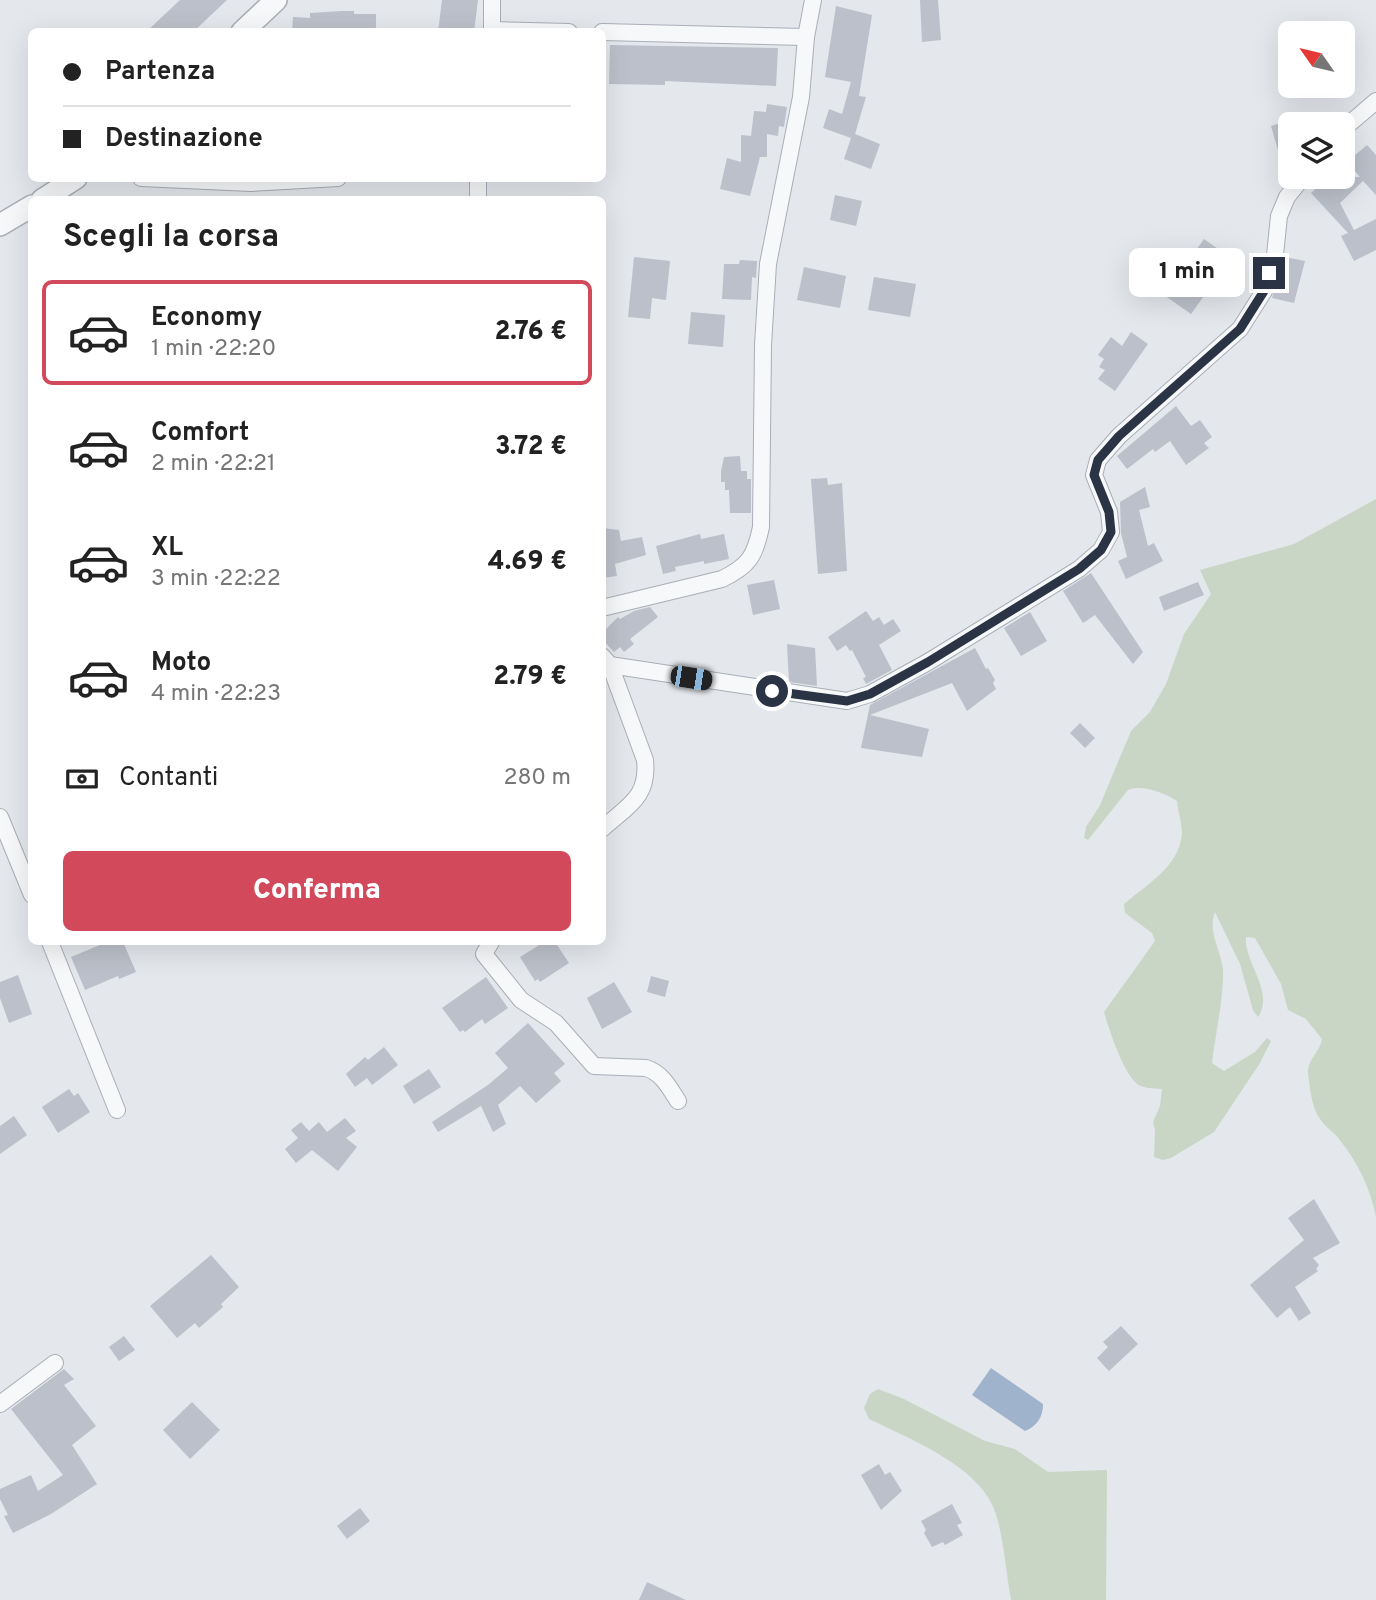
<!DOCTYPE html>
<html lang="it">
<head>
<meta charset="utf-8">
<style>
  body { margin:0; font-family:Overpass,sans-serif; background:#f2f2f2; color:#222; height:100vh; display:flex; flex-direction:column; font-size:26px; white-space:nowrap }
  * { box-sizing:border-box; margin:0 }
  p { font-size:23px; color:#767676 }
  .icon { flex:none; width:38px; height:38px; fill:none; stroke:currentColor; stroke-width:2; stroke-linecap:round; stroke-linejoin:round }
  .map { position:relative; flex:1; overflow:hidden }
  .drawer { position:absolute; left:28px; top:196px; width:578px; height:749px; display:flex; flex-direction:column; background:#fff; border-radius:10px; box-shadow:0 7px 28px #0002 }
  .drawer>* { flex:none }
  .hud { position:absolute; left:28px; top:28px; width:578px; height:154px; border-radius:10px; box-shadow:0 7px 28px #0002; display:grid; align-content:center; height:154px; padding:0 35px; background:#fff }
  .needle { width:46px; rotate:304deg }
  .tools { position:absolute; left:1278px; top:21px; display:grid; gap:14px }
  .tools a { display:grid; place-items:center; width:77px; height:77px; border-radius:10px; background:#fff; box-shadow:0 7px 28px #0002; font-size:35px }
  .end { position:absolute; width:32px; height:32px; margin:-16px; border:9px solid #2b3445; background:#fff; box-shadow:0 0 0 4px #fff }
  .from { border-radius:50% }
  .bubble { position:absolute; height:49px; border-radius:10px; background:#fff; box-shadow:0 7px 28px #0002; font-size:23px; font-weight:800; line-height:49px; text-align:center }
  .car { position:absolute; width:21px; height:42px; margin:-21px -10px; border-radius:9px; box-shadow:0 0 5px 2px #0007; background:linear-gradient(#222 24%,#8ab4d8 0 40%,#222 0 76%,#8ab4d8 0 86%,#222 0) }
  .hud b { display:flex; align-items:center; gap:24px; height:66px; font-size:26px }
  .hud b+b { border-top:2px solid #e0e0e0 }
  .hud i { width:18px; height:18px; background:#222 }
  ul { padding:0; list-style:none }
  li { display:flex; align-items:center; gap:21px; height:105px; margin:0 14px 10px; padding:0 21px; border:4px solid transparent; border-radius:10px }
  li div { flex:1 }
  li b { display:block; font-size:26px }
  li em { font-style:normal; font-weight:800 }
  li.selected { border-color:#d1495b }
  li>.icon { width:63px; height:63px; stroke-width:1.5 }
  h2 { padding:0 35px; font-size:32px; line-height:84px }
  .pay { display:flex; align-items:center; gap:18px; height:77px; padding:0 35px; font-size:26px }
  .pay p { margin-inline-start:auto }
  .action { display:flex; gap:14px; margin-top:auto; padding:14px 35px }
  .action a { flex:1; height:80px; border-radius:10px; background:#d1495b; color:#fff; font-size:28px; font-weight:800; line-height:80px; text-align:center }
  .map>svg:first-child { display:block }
  .green { fill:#c9d6c5 }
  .water { fill:#9fb4cc }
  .building { fill:#bbc0ca }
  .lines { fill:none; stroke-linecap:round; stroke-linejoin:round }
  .minor-casing { stroke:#a9aeb7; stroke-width:18 }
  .tertiary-casing { stroke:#a9aeb7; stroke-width:24 }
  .minor { stroke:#f7f8fa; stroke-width:16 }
  .tertiary { stroke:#f7f8fa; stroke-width:21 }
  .route { stroke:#2b3445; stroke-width:9 }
</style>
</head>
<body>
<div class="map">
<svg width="1376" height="1600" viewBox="0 0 1376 1600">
  <rect width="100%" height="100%" fill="#e4e7ec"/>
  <!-- green -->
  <g class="green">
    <path d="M1376 499V1217C1370 1187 1358 1163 1339 1139 1334 1132 1325 1127 1320 1119 1311 1106 1310 1088 1308 1073 1307 1060 1320 1052 1322 1039L1306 1019 1288 1010 1281 984 1255 938 1246 937C1244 963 1275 992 1258 1017L1253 1010 1240 964 1215 912C1207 932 1221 949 1223 970 1224 996 1215 1037 1212 1063L1224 1071 1255 1052 1267 1038 1271 1041 1260 1063 1214 1132 1171 1158 1163 1160 1154 1157 1155 1131 1153 1122 1160 1106 1162 1089C1154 1088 1142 1089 1136 1083 1123 1071 1109 1030 1104 1012L1155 941 1152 933 1125 913 1124 904C1146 885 1179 867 1182 834 1182 824 1178 811 1177 801 1165 793 1142 784 1128 790L1088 840 1084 838 1086 827 1100 805 1131 731 1150 712 1166 684 1184 634 1211 594 1200 570 1294 544Z"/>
    <path d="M878 1389 904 1399 985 1441 1015 1449 1048 1472 1107 1470 1106 1600H1011C1006 1572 1004 1541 996 1514 982 1467 910 1439 869 1419L864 1408 870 1394Z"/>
  </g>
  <!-- water -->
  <path class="water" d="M991 1368 1043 1404C1043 1417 1037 1426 1025 1431L972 1395Z"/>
  <!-- building -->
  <g class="building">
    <path d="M180 0H227L193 32H146Z"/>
    <path d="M442 0H478L474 32H438Z"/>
    <path d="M920 0H938L941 40 922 42Z"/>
    <path d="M836 6 872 15 859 96 866 97 855 134 880 144 871 169 844 159 851 138 823 128 829 109 842 114 851 82 825 77Z"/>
    <path d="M342 11H354V14H376V32H292L293 17 310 18V13Z"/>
    <path d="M610 45 778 48 776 86 665 81V85L609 84Z"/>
    <path d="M767 104 787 107 784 127 779 126 778 136 767 134V157H760L750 196 720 189 727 158 741 162V135L751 136 754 111 766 112Z"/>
    <path d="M1290 120V177L1286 178 1271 126Z"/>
    <path d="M1367 145 1376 155V195L1363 181 1340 203 1354 230 1376 219V250L1354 261 1341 236 1348 233 1311 193 1329 177H1360L1347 162Z"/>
    <path d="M835 195 862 201 856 226 830 220Z"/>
    <path d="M1204 239 1231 258 1191 314 1164 295Z"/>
    <path d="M634 257 670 261 666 300 652 298 650 319 628 317Z"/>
    <path d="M1285 257 1305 261 1294 303 1272 298Z"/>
    <path d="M740 260 757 261 756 278 752 277 751 300 722 299 724 264H739Z"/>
    <path d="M804 267 846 276 840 308 797 300Z"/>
    <path d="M874 277 916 284 910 317 868 310Z"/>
    <path d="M691 312 725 315 723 347 688 344Z"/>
    <path d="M1131 332 1148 344 1115 391 1098 379 1105 370 1099 367 1104 359 1098 355 1111 337 1122 346Z"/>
    <path d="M1176 406 1191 426 1200 420 1212 437 1204 443 1209 448 1186 465 1170 441 1155 452 1153 449 1127 469 1117 456Z"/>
    <path d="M740 456 741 471H747V479H751V513H730L729 490H725V482H721V471L724 457Z"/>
    <path d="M827 478 828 485 842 483 847 571 818 574 811 479Z"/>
    <path d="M1145 487 1150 507 1139 510 1148 546 1154 543 1163 561 1126 579 1118 561 1127 557 1121 533 1120 502Z"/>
    <path d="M602 528 619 530 621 541 642 537 646 555 615 564 617 576 602 578Z"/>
    <path d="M700 534 701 539 724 534 729 559 704 564V561L675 567 676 571 663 574 656 546Z"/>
    <path d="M1091 573 1143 652 1133 664 1095 615 1083 623 1063 591Z"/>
    <path d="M774 580 780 609 753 615 747 585Z"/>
    <path d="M1198 582 1204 595 1164 611 1159 597Z"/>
    <path d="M650 607 658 617 630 639 634 644 624 652 620 647 614 652 602 639V633L618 617 620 619 634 611Z"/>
    <path d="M866 611 873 621 879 617 884 625 893 619 901 631 879 645 892 670 866 684 863 678 866 677 852 650 850 651 846 645 837 651 828 637Z"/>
    <path d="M1030 612 1047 641 1021 656 1004 628Z"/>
    <path d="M787 644 815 648 817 686 789 682Z"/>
    <path d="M975 648 986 669 988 668 995 680 993 683 996 689 967 711 952 683 870 715 929 729 922 757 861 748 870 705Z"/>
    <path d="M1080 723 1095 738 1085 748 1070 733Z"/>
    <path d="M107 942H123L136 972 119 979 118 976 85 990 71 957Z"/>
    <path d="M544 942H555L569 963 540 982 538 979 535 981 520 957Z"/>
    <path d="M18 975 32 1014 9 1023 0 998V982Z"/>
    <path d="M651 976 669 981 665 997 647 992Z"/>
    <path d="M486 977 508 1008 485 1024 482 1019 465 1032 463 1030 460 1032 442 1008Z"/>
    <path d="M614 982 632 1012 602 1029 587 998Z"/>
    <path d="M528 1023 565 1064 554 1073 561 1081 536 1103 520 1086 498 1105 506 1124 493 1132 481 1106 438 1132 432 1122 488 1085 508 1068 495 1053Z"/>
    <path d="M384 1047 398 1065 372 1085 367 1078 355 1087 346 1074 365 1057 368 1060Z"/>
    <path d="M429 1069 441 1087 414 1104 403 1086Z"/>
    <path d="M69 1089 74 1096 78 1093 90 1112 58 1133 42 1107Z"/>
    <path d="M14 1116 27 1135 0 1154V1126Z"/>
    <path d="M345 1118 356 1131 346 1138 357 1147 338 1171 312 1150 296 1163 285 1149 298 1138 291 1130 301 1122 309 1131 319 1122 327 1132Z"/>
    <path d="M1314 1199 1340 1243 1313 1258 1319 1265 1316 1269 1318 1271 1295 1287 1311 1313 1299 1321 1290 1307 1277 1318 1250 1285 1304 1240 1288 1218Z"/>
    <path d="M211 1255 239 1287 221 1304 223 1307 199 1328 195 1323 177 1338 150 1306Z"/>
    <path d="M1121 1326 1138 1344 1109 1371 1097 1358 1108 1347 1103 1342Z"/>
    <path d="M124 1336 135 1350 119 1361 109 1347Z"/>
    <path d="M64 1369 74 1379 64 1385 96 1426 72 1445 97 1484 51 1514 13 1533 4 1516 8 1515 0 1499V1489L31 1475 38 1491 63 1475 11 1409Z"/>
    <path d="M192 1402 220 1430 190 1459 163 1430Z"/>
    <path d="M879 1464 885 1475 890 1472 902 1491 881 1510 861 1475Z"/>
    <path d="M952 1504 962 1523 957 1525 963 1535 945 1545 943 1542 932 1547 924 1533 926 1530 921 1521Z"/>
    <path d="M360 1508 370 1521 347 1539 337 1526Z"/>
    <path d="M647 1582 686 1600H639Z"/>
  </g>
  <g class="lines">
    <!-- minor casing -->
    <g class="minor-casing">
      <g id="minor">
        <path d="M492 0V32"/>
        <path d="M492 30 569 32"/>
        <path d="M602 32 806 37"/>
        <path d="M1342 130 1376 101"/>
        <path d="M141 178 251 183 338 178"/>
        <path d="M478 178V200"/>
        <path d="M602 608 722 579C749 566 755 556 761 527L763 345 768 264 801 97 806 37 813 0"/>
        <path d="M602 656 610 665 847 701 870 694 928 662 1079 569 1101 550 1111 532 1109 512 1094 475 1098 460 1119 436 1240 329 1264 291 1275 255 1279 216 1287 197 1303 177"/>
        <path d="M0 817 32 895"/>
        <path d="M602 829C627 806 649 798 645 760L610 665"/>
        <path d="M50 942 117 1110"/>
        <path d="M491 942 484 954 521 1000 556 1023 594 1066 646 1068C662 1073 669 1087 678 1101"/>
        <path d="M0 1404 55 1363"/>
      </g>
    </g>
    <!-- tertiary casing -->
    <g class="tertiary-casing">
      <g id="tertiary">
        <path d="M242 32 276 0"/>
        <path d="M42 200 76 178"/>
        <path d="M0 225 32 206"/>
      </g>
    </g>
    <!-- minor -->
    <use href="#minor" class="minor"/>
    <!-- tertiary -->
    <use href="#tertiary" class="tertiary"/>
  </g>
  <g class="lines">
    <!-- route -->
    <path class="route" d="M772 691 847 701 870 694 928 662 1079 569 1101 550 1111 532 1109 512 1094 475 1098 460 1119 436 1240 329 1264 291 1269 273"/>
  </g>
</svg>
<div class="tools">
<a><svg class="needle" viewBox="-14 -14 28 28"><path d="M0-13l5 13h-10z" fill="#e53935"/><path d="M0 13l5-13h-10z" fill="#767676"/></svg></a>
<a><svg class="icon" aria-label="layers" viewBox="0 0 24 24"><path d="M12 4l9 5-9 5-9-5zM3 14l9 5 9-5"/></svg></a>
</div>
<i class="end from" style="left:772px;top:691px"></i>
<i class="end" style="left:1269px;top:273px"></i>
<div class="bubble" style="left:1129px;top:248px;width:116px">1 min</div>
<i class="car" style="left:691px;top:678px;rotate:99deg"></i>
<div class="hud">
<b><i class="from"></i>Partenza</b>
<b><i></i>Destinazione</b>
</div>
<section class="drawer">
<h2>Scegli la corsa</h2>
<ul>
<li class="selected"><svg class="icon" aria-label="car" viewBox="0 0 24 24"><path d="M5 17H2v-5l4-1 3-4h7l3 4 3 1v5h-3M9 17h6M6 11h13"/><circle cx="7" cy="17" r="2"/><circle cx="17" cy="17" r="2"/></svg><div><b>Economy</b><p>1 min · 22:20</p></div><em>2.76 €</em></li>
<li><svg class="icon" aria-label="car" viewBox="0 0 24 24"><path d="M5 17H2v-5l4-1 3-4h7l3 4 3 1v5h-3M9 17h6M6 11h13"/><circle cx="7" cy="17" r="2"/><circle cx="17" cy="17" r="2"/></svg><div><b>Comfort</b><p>2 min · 22:21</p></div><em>3.72 €</em></li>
<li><svg class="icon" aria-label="car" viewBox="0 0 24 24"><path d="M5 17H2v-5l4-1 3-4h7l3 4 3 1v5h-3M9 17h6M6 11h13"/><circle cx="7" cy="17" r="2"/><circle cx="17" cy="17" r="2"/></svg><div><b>XL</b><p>3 min · 22:22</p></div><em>4.69 €</em></li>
<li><svg class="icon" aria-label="car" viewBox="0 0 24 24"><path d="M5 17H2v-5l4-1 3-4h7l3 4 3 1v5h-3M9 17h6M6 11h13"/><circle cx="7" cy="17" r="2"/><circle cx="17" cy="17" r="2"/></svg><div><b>Moto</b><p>4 min · 22:23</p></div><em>2.79 €</em></li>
</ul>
<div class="pay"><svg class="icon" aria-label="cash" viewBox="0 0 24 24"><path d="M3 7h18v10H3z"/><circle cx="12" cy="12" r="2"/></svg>Contanti<p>280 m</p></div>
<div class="action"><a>Conferma</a></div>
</section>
</div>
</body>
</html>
